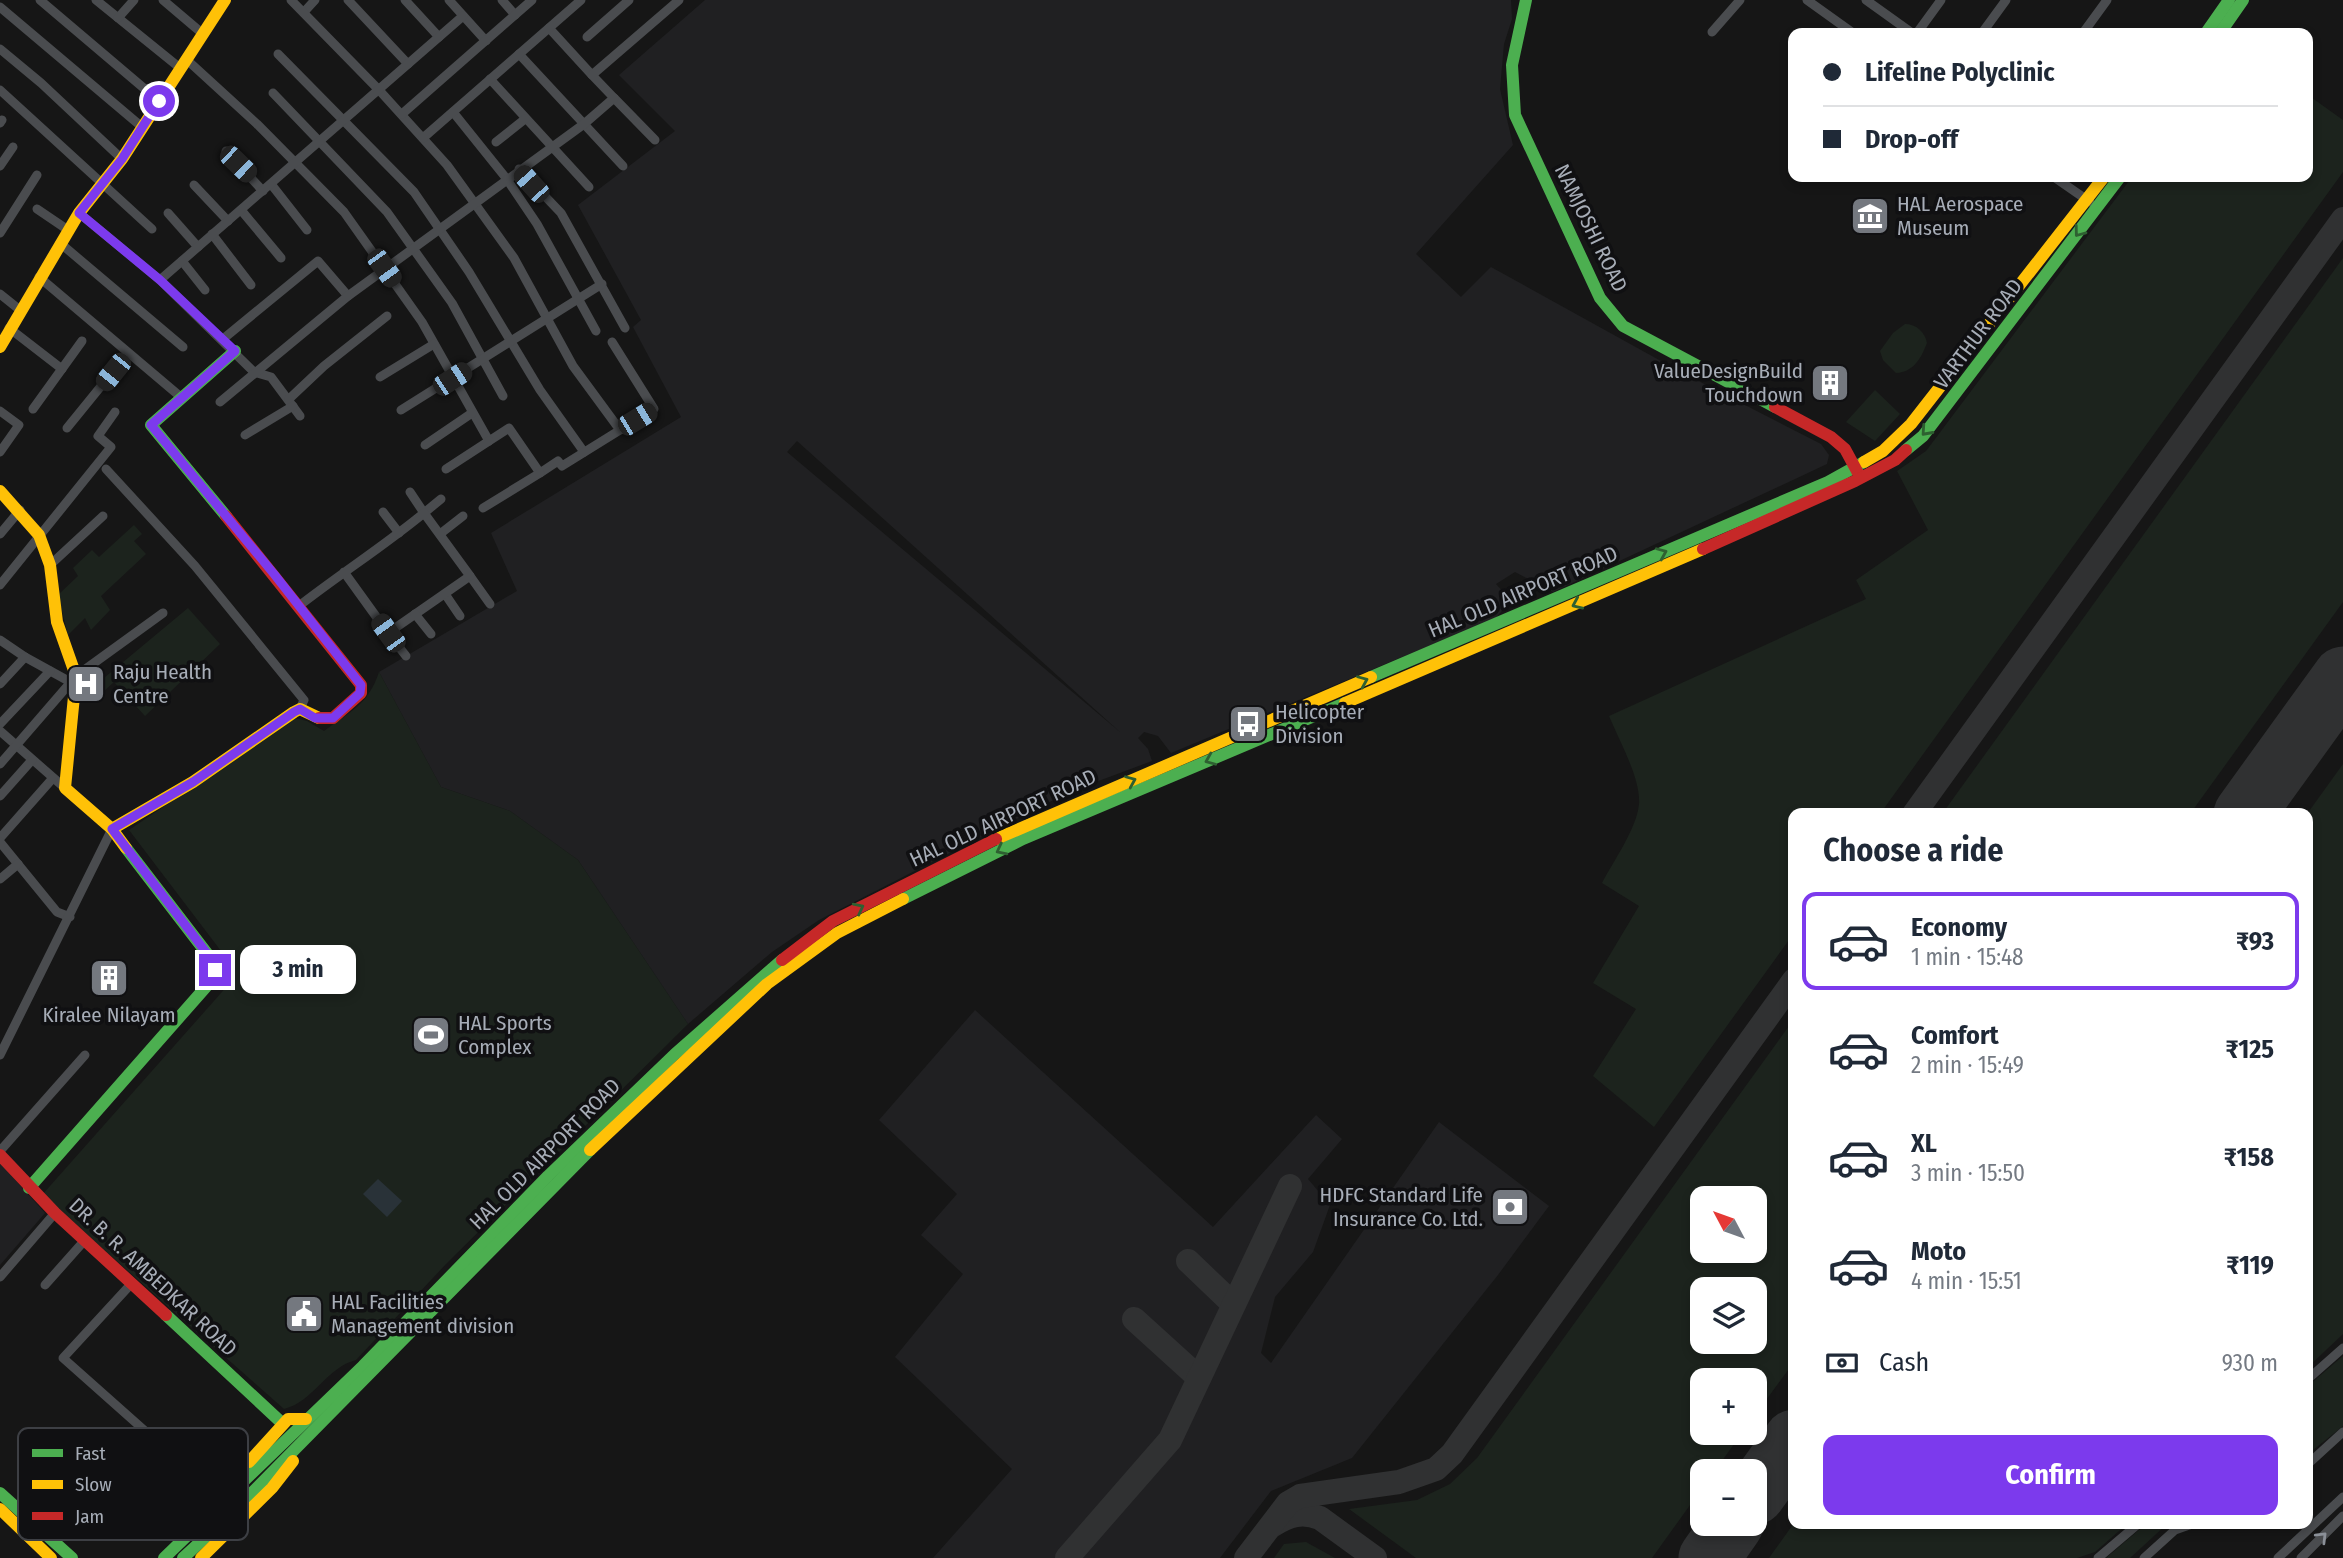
<!DOCTYPE html>
<html lang="en">
<head>
<meta charset="utf-8">
<style>
  body { margin:0; font-family:"Fira Sans Condensed",sans-serif; background:#f2f2f3; color:#1f2937; height:100vh; display:flex; flex-direction:column; font-size:26px; white-space:nowrap }
  * { box-sizing:border-box; margin:0 }
  p { font-size:23px; color:#747a83 }
  .icon { flex:none; width:38px; height:38px; fill:none; stroke:currentColor; stroke-width:2; stroke-linecap:round; stroke-linejoin:round }
  .map { position:relative; flex:1; overflow:hidden }
  .drawer { position:absolute; left:1788px; top:808px; width:525px; height:721px; display:flex; flex-direction:column; background:#fff; border-radius:14px; box-shadow:0 4px 10px #0003 }
  .drawer>* { flex:none }
  .guide { position:absolute; left:1788px; top:28px; width:525px; height:154px; border-radius:14px; box-shadow:0 4px 10px #0003; display:grid; align-content:center; height:154px; padding:0 35px; background:#fff }
  .needle { width:46px; rotate:311deg }
  .fabs { position:absolute; left:1690px; top:1186px; display:grid; gap:14px }
  .fabs a { display:grid; place-items:center; width:77px; height:77px; border-radius:14px; background:#fff; box-shadow:0 4px 10px #0003; font-size:35px }
  .end { position:absolute; width:32px; height:32px; margin:-16px; border:9px solid #7c3aed; background:#fff; box-shadow:0 0 0 4px #fff }
  .from { border-radius:50% }
  .bubble { position:absolute; height:49px; border-radius:14px; background:#fff; box-shadow:0 4px 10px #0003; font-size:23px; font-weight:700; line-height:49px; text-align:center }
  .car { position:absolute; width:21px; height:42px; margin:-21px -10px; border-radius:9px; box-shadow:0 0 5px 2px #0007; background:linear-gradient(#222 24%,#8ab4d8 0 40%,#222 0 76%,#8ab4d8 0 86%,#222 0) }
  .guide b { display:flex; align-items:center; gap:24px; height:66px; font-size:26px }
  .guide b+b { border-top:2px solid #e0e1e3 }
  .guide i { width:18px; height:18px; background:#1f2937 }
  ul { padding:0; list-style:none }
  li { display:flex; align-items:center; gap:21px; height:98px; margin:0 14px 10px; padding:0 21px; border:4px solid transparent; border-radius:14px }
  li div { flex:1 }
  li b { display:block; font-size:26px }
  li em { font-style:normal; font-weight:700 }
  li.selected { border-color:#7c3aed }
  li>.icon { width:63px; height:63px; stroke-width:1.5 }
  h2 { padding:0 35px; font-size:32px; line-height:84px }
  .pay { display:flex; align-items:center; gap:18px; height:77px; padding:0 35px; font-size:26px }
  .pay p { margin-inline-start:auto }
  .primary-button { display:flex; gap:14px; margin-top:auto; padding:14px 35px }
  .primary-button a { flex:1; height:80px; border-radius:14px; background:#7c3aed; color:#fff; font-size:28px; font-weight:700; line-height:80px; text-align:center }
  .map>svg:first-child { display:block }
  .built { fill:#202022; fill-rule:evenodd }
  .green { fill:#1c231d; fill-rule:evenodd }
  .water { fill:#293238 }
  .lines { fill:none; stroke-linecap:round; stroke-linejoin:round }
  .taxiway { stroke:#303132; stroke-width:24 }
  .runway { stroke:#303132; stroke-width:61 }
  .street { stroke:#4a4c4f; stroke-width:9 }
  .fast { stroke:#4caf50; stroke-width:12 }
  .slow { stroke:#ffc107; stroke-width:12 }
  .jam { stroke:#c62828; stroke-width:12 }
  .oneway { stroke:#2e6031 }
  .oneway2 { stroke:#8b9098 }
  .route { stroke:#7c3aed; stroke-width:9 }
  .labels { text-anchor:middle; stroke-width:7; stroke-linejoin:round; paint-order:stroke }
  .poi-label { font-size:21px; fill:#a7adb7; stroke:#101012; text-anchor:start }
  .street-label { font-size:21px; fill:#a7adb7; stroke:#101012 }
  .key { fill:#101012; stroke:#3d3f44; stroke-width:2 }
  .key-label { font-size:19px; fill:#a7adb7 }
</style>
</head>
<body>
<div class="map">
<svg width="2343" height="1558" viewBox="0 0 2343 1558">
  <rect width="100%" height="100%" fill="#161616"/>
  <!-- built -->
  <g class="built">
    <path d="M705 0H1511L1512 19 1504 44 1500 89 1513 145 1416 254 1461 297 1491 267 1679 371 1821 444 1829 455 1827 464 1553 592 1515 572 1496 584 1507 596 1505 607 1496 618 1171 753 1158 736 1144 732 1138 738 1148 749 1152 761 1069 792 819 920 772 952 688 1024 578 860 510 811 441 787 379 672 517 591 491 533 681 417 633 327 641 320 578 205 675 131 619 75ZM797 441 1120 732 787 452Z"/>
    <path d="M975 1010 1213 1227 1316 1115 1342 1139 1308 1179 1330 1205 1313 1252 1275 1297 1261 1353 1271 1363 1439 1122 1549 1206 1498 1275 1352 1458 1271 1491 1220 1558H933L1012 1469 895 1357 963 1274 921 1235 957 1194 879 1120Z"/>
    <path d="M0 1163 45 1213 0 1265Z"/>
  </g>
  <!-- green -->
  <g class="green">
    <path d="M2308 95 2343 120V172L1880 814H1794V933L1654 1127 1593 1076 1636 1009 1593 983 1639 906 1602 883C1613 862 1637 828 1639 804 1641 779 1619 740 1609 716L1866 599 1856 580 1928 530 1897 471 1926 451 2132 177H2308Z"/>
    <path d="M2343 258V602L2190 814H1942Z"/>
    <path d="M1905 324C1916 324 1925 332 1927 343 1921 358 1914 372 1896 373L1883 360 1880 351 1893 333Z"/>
    <path d="M1875 390 1900 414 1875 441 1846 422Z"/>
    <path d="M134 525 142 534 134 541 146 554 101 596 110 610 91 630 85 618 68 635 58 595 78 576 73 568 92 550 99 557Z"/>
    <path d="M188 608 220 644 145 716 114 682 93 701 86 693Z"/>
    <path d="M379 672 441 787 510 811 578 860 688 1024 446 1264 356 1360C327 1367 313 1402 284 1409L42 1195 229 984 221 951 129 830 295 718 307 721 324 731C351 711 368 705 379 672Z"/>
    <path d="M2343 764V1334L2308 1367 2307 814Z"/>
    <path d="M1794 1019V1362L1755 1415V1381H1703V1433H1742L1714 1472H1703V1487L1652 1558H1416L1349 1509 1417 1500 1450 1484 1477 1458ZM1703 1199H1755V1251H1703ZM1703 1290H1755V1342H1703Z"/>
    <path d="M2343 1356V1426L2308 1454V1386Z"/>
    <path d="M1794 1523V1524H2127L2095 1552 2077 1558H1769Z"/>
    <path d="M2146 1524H2167L2130 1558H2106Z"/>
    <path d="M1306 1542 1335 1558H1274L1284 1544Z"/>
  </g>
  <!-- water -->
  <path class="water" d="M378 1179 402 1201 387 1217 363 1194Z"/>
  <g class="lines">
    <!-- taxiway -->
    <g class="taxiway">
      <path d="M1914 814 2343 219"/>
      <path d="M1188 1261 1233 1304"/>
      <path d="M1134 1319 1199 1378"/>
      <path d="M1273 1525C1289 1515 1302 1511 1320 1518L1375 1558"/>
      <path d="M1067 1558 1170 1440 1290 1186"/>
      <path d="M1246 1558 1288 1503 1300 1496 1399 1482 1436 1469 1452 1454 1794 980"/>
    </g>
    <!-- runway -->
    <g class="runway">
      <path d="M2244 814 2343 677"/>
      <path d="M1755 1494 1794 1440"/>
      <path d="M1709 1558 1733 1524"/>
    </g>
    <!-- street -->
    <g class="street">
      <path d="M40 0 159 101"/>
      <path d="M96 0 180 68"/>
      <path d="M163 0 203 34"/>
      <path d="M348 0 408 64"/>
      <path d="M405 0 439 37"/>
      <path d="M449 0 486 41"/>
      <path d="M502 0 515 15"/>
      <path d="M1807 0 1853 33"/>
      <path d="M1866 0 1912 33"/>
      <path d="M0 7 142 127"/>
      <path d="M304 12 315 0"/>
      <path d="M118 18 134 0"/>
      <path d="M549 28 592 75"/>
      <path d="M1712 32 1740 0"/>
      <path d="M1917 33 1941 0"/>
      <path d="M1982 33 2006 0"/>
      <path d="M2083 33 2107 0"/>
      <path d="M587 37 629 0"/>
      <path d="M0 49 41 83 122 159"/>
      <path d="M278 54 414 192 469 272 540 390 584 452"/>
      <path d="M519 54 623 166"/>
      <path d="M186 59 257 124 344 212 422 322 489 441 509 428 540 473 558 461 562 466 620 430 573 366 514 258 447 165 379 90 291 0"/>
      <path d="M490 79 589 187"/>
      <path d="M0 90 152 229"/>
      <path d="M273 93 387 212 452 303 503 396"/>
      <path d="M614 98 655 140"/>
      <path d="M453 112 506 178 537 224 596 331"/>
      <path d="M402 114 532 0"/>
      <path d="M0 123 2 120"/>
      <path d="M423 138 581 0"/>
      <path d="M496 142 525 119"/>
      <path d="M226 151 263 191"/>
      <path d="M0 166 13 147"/>
      <path d="M519 169 561 213 625 328"/>
      <path d="M2054 177 2090 202"/>
      <path d="M271 184 307 230"/>
      <path d="M194 185 228 221"/>
      <path d="M37 209 68 230"/>
      <path d="M241 210 281 258"/>
      <path d="M79 213 160 280 254 372 271 377 300 416"/>
      <path d="M168 213 198 247"/>
      <path d="M0 233 37 175"/>
      <path d="M212 234 251 285"/>
      <path d="M60 243 183 347"/>
      <path d="M182 261 205 290"/>
      <path d="M39 277 182 398"/>
      <path d="M160 280 463 16"/>
      <path d="M0 294 20 310"/>
      <path d="M9 328 62 369"/>
      <path d="M223 339 318 261 348 296"/>
      <path d="M612 342 654 409 620 430"/>
      <path d="M380 377 434 344"/>
      <path d="M289 399 324 366 387 316"/>
      <path d="M220 402 348 296 584 124 614 98 592 75 679 0"/>
      <path d="M33 409 82 341"/>
      <path d="M401 410 602 284"/>
      <path d="M0 411 19 425 0 452"/>
      <path d="M67 428 128 353"/>
      <path d="M245 435 293 406"/>
      <path d="M425 445 472 413"/>
      <path d="M106 469 195 566 304 700 300 709"/>
      <path d="M446 469 489 441"/>
      <path d="M410 492 424 513 441 499"/>
      <path d="M483 508 540 473"/>
      <path d="M383 512 399 533"/>
      <path d="M0 534 20 510"/>
      <path d="M440 534 463 516"/>
      <path d="M50 565 103 516"/>
      <path d="M470 576 490 604"/>
      <path d="M0 585 111 447 98 436 115 412"/>
      <path d="M445 594 460 616"/>
      <path d="M299 606C340 574 384 546 424 513L470 576 388 633 344 572"/>
      <path d="M415 614 431 634"/>
      <path d="M388 633 406 656"/>
      <path d="M0 640 25 657 74 684"/>
      <path d="M76 676 163 613"/>
      <path d="M0 684 25 657"/>
      <path d="M0 724 50 671"/>
      <path d="M0 731 65 788"/>
      <path d="M0 764 71 682"/>
      <path d="M0 796 32 760"/>
      <path d="M0 838 53 778"/>
      <path d="M0 842 57 912 70 917"/>
      <path d="M0 879 18 864"/>
      <path d="M0 1055 112 829"/>
      <path d="M0 1151 85 1055"/>
      <path d="M0 1277 55 1213"/>
      <path d="M132 1283 63 1358 207 1486"/>
      <path d="M45 1285 85 1240"/>
      <path d="M2308 1379 2343 1348"/>
      <path d="M2308 1464 2343 1432"/>
      <path d="M2098 1558 2138 1524"/>
      <path d="M2144 1558 2175 1530 2192 1524"/>
      <path d="M2278 1558 2343 1497"/>
      <path d="M2301 1558 2343 1516"/>
    </g>
    <!-- fast -->
    <g class="fast">
      <path d="M1526 0 1512 65 1515 115 1600 298 1623 326 1775 407"/>
      <path d="M2206 33 2229 0"/>
      <path d="M2220 33 2243 0"/>
      <path d="M1906 450 1923 436 2120 177"/>
      <path d="M226 516 151 425 235 351"/>
      <path d="M1371 677 1828 482 1864 462"/>
      <path d="M903 899 1023 839 1345 703"/>
      <path d="M29 1188 212 980 215 970 212 960 126 848"/>
      <path d="M166 1315 283 1424"/>
      <path d="M0 1493 72 1558"/>
      <path d="M164 1558 363 1366 548 1176 675 1054 782 960"/>
      <path d="M183 1558 233 1512 590 1150"/>
    </g>
    <!-- slow -->
    <g class="slow">
      <path d="M0 347 79 213 122 159 225 0"/>
      <path d="M1864 462 1883 451 1911 424 2104 177"/>
      <path d="M0 491 39 535 50 565 57 622 76 676 65 788 112 829 126 848"/>
      <path d="M1345 703 1703 549"/>
      <path d="M112 829 193 782 294 712 300 709 319 718"/>
      <path d="M996 839 1371 677"/>
      <path d="M590 1150 767 984 837 933 903 899"/>
      <path d="M249 1462 288 1419H306"/>
      <path d="M0 1509 51 1558"/>
      <path d="M201 1558 272 1488 293 1461"/>
    </g>
    <!-- jam -->
    <g class="jam">
      <path d="M1775 407 1831 437 1845 449 1858 473"/>
      <path d="M226 516 361 685V693L333 718H319"/>
      <path d="M1703 549 1855 481 1895 460 1906 450"/>
      <path d="M782 960 833 921 996 839"/>
      <path d="M0 1155 55 1213 166 1315"/>
    </g>
  </g>
  <!-- one-way arrows -->
  <defs><path id="oneway-chevron" d="M-2-3.5L2.5 0L-2 3.5" fill="none" stroke-width="1.6" stroke-linecap="round" stroke-linejoin="round" transform="scale(1.75)"/></defs>
  <g class="oneway">
    <use href="#oneway-chevron" transform="translate(2079 232) rotate(127)"/>
    <use href="#oneway-chevron" transform="translate(1926 431) rotate(132)"/>
    <use href="#oneway-chevron" transform="translate(1662 553) rotate(-23)"/>
    <use href="#oneway-chevron" transform="translate(1577 604) rotate(156)"/>
    <use href="#oneway-chevron" transform="translate(1363 681) rotate(-23)"/>
    <use href="#oneway-chevron" transform="translate(1210 760) rotate(157)"/>
    <use href="#oneway-chevron" transform="translate(1131 781) rotate(-23)"/>
    <use href="#oneway-chevron" transform="translate(1001 850) rotate(153)"/>
    <use href="#oneway-chevron" transform="translate(859 908) rotate(-27)"/>
  </g>
  <use class="oneway2" href="#oneway-chevron" transform="translate(2322 1537) rotate(-45)"/>
  <g class="lines">
    <!-- route -->
    <path class="route" d="M159 101 122 159 79 213 160 280 235 351 151 425 274 574 361 685 360 693 333 718H315L300 709 294 712 193 782 112 829 212 960 215 970"/>
  </g>
  <!-- icons -->
  <defs>
    <g id="museum-square" transform="scale(2.0125)"><rect x="-9" y="-9" width="18" height="18" rx="4" fill="#74787f" stroke="#101012"/><path d="M0-6L6-3V-2H-6V-3ZM-5-1h2V3h-2ZM-1-1h2V3h-2ZM3-1h2V3H3ZM-6 4H6V6H-6Z" fill="#fff"/></g>
    <g id="building-square" transform="scale(2.0125)"><rect x="-9" y="-9" width="18" height="18" rx="4" fill="#74787f" stroke="#101012"/><path d="M-4-6H4V6H1V3H-1V6H-4ZM-2.5-4.3h1.7v1.8h-1.7ZM.8-4.3h1.7v1.8H.8ZM-2.5-1h1.7V.8h-1.7ZM.8-1h1.7V.8H.8Z" fill="#fff"/></g>
    <g id="hospital-square" transform="scale(2.0125)"><rect x="-9" y="-9" width="18" height="18" rx="4" fill="#74787f" stroke="#101012"/><path d="M-5-5h3v3.5h4V-5h3V5h-3V1.5h-4V5h-3Z" fill="#fff"/></g>
    <g id="bus-square" transform="scale(2.0125)"><rect x="-9" y="-9" width="18" height="18" rx="4" fill="#74787f" stroke="#101012"/><path d="M-5-6H5V4H4V6H2V4H-2V6H-4V4H-5ZM-3.5-4V0h7V-4ZM-3.5 1.2v1.5H-2V1.2ZM2 1.2v1.5H3.5V1.2Z" fill="#fff"/></g>
    <g id="stadium-square" transform="scale(2.0125)"><rect x="-9" y="-9" width="18" height="18" rx="4" fill="#74787f" stroke="#101012"/><path d="M0-5a6.5 5 0 1 0 0 10a6.5 5 0 1 0 0-10ZM-3.5-1.8h7v3.6h-7Z" fill="#fff"/></g>
    <g id="bank-square" transform="scale(2.0125)"><rect x="-9" y="-9" width="18" height="18" rx="4" fill="#74787f" stroke="#101012"/><path d="M-6-4H6V4H-6ZM0-2.3a2.3 2.3 0 1 0 0 4.6a2.3 2.3 0 1 0 0-4.6Z" fill="#fff"/></g>
    <g id="civic-square" transform="scale(2.0125)"><rect x="-9" y="-9" width="18" height="18" rx="4" fill="#74787f" stroke="#101012"/><path d="M-.6-6.5H3V-4.5H.6V-3L4-1V1h2V6H-6V1h2V-1L-.6-3ZM-1.2 2.5V6h2.4V2.5Z" fill="#fff"/></g>
  </defs>
  <g fill-rule="evenodd">
    <use href="#museum-square" x="1870" y="216"/>
    <use href="#building-square" x="1830" y="383"/>
    <use href="#hospital-square" x="86" y="684"/>
    <use href="#bus-square" x="1248" y="724"/>
    <use href="#building-square" x="109" y="978"/>
    <use href="#stadium-square" x="431" y="1035"/>
    <use href="#bank-square" x="1510" y="1207"/>
    <use href="#civic-square" x="304" y="1314"/>
  </g>
  <g class="labels">
    <!-- poi labels -->
    <g class="poi-label">
      <text x="1897" y="211">HAL Aerospace<tspan x="1897" dy="24">Museum</tspan></text>
      <text x="1803" y="378" text-anchor="end">ValueDesignBuild<tspan x="1803" dy="24">Touchdown</tspan></text>
      <text x="113" y="679">Raju Health<tspan x="113" dy="24">Centre</tspan></text>
      <text x="1275" y="719">Helicopter<tspan x="1275" dy="24">Division</tspan></text>
      <text x="109" y="1022" text-anchor="middle">Kiralee Nilayam</text>
      <text x="458" y="1030">HAL Sports<tspan x="458" dy="24">Complex</tspan></text>
      <text x="1483" y="1202" text-anchor="end">HDFC Standard Life<tspan x="1483" dy="24">Insurance Co. Ltd.</tspan></text>
      <text x="331" y="1309">HAL Facilities<tspan x="331" dy="24">Management division</tspan></text>
    </g>
    <!-- street labels -->
    <g class="street-label">
      <text transform="translate(1591 228) rotate(64)" y="7">NAMJOSHI ROAD</text>
      <text transform="translate(1978 334) rotate(-53)" y="7">VARTHUR ROAD</text>
      <text transform="translate(1523 592) rotate(-23)" y="7">HAL OLD AIRPORT ROAD</text>
      <text transform="translate(1003 818) rotate(-25)" y="7">HAL OLD AIRPORT ROAD</text>
      <text transform="translate(545 1154) rotate(-45)" y="7">HAL OLD AIRPORT ROAD</text>
      <text transform="translate(153 1277) rotate(43)" y="7">DR. B. R. AMBEDKAR ROAD</text>
    </g>
  </g>
  <!-- legend -->
  <rect x="18" y="1428" width="230" height="112" rx="10" class="key"/>
  <rect x="32" y="1449" width="31" height="8" fill="#4caf50"/>
  <rect x="32" y="1480" width="31" height="9" fill="#ffc107"/>
  <rect x="32" y="1512" width="31" height="8" fill="#c62828"/>
  <g class="key-label">
    <text x="75" y="1460">Fast</text>
    <text x="75" y="1491">Slow</text>
    <text x="75" y="1523">Jam</text>
  </g>
</svg>
<div class="fabs">
<a><svg class="needle" viewBox="-14 -14 28 28"><path d="M0-13l5 13h-10z" fill="#e53935"/><path d="M0 13l5-13h-10z" fill="#747a83"/></svg></a>
<a><svg class="icon" aria-label="layers" viewBox="0 0 24 24"><path d="M12 4l9 5-9 5-9-5zM3 14l9 5 9-5"/></svg></a>
<a>+</a>
<a>−</a>
</div>
<i class="end from" style="left:159px;top:101px"></i>
<i class="end" style="left:215px;top:970px"></i>
<div class="bubble" style="left:240px;top:945px;width:116px">3 min</div>
<i class="car" style="left:238px;top:164px;rotate:134deg"></i>
<i class="car" style="left:531px;top:184px;rotate:318deg"></i>
<i class="car" style="left:384px;top:268px;rotate:144deg"></i>
<i class="car" style="left:113px;top:372px;rotate:219deg"></i>
<i class="car" style="left:452px;top:379px;rotate:57deg"></i>
<i class="car" style="left:637px;top:419px;rotate:59deg"></i>
<i class="car" style="left:388px;top:633px;rotate:324deg"></i>
<div class="guide">
<b><i class="from"></i>Lifeline Polyclinic</b>
<b><i></i>Drop-off</b>
</div>
<section class="drawer">
<h2>Choose a ride</h2>
<ul>
<li class="selected"><svg class="icon" aria-label="car" viewBox="0 0 24 24"><path d="M5 17H2v-5l4-1 3-4h7l3 4 3 1v5h-3M9 17h6M6 11h13"/><circle cx="7" cy="17" r="2"/><circle cx="17" cy="17" r="2"/></svg><div><b>Economy</b><p>1 min · 15:48</p></div><em>₹93</em></li>
<li><svg class="icon" aria-label="car" viewBox="0 0 24 24"><path d="M5 17H2v-5l4-1 3-4h7l3 4 3 1v5h-3M9 17h6M6 11h13"/><circle cx="7" cy="17" r="2"/><circle cx="17" cy="17" r="2"/></svg><div><b>Comfort</b><p>2 min · 15:49</p></div><em>₹125</em></li>
<li><svg class="icon" aria-label="car" viewBox="0 0 24 24"><path d="M5 17H2v-5l4-1 3-4h7l3 4 3 1v5h-3M9 17h6M6 11h13"/><circle cx="7" cy="17" r="2"/><circle cx="17" cy="17" r="2"/></svg><div><b>XL</b><p>3 min · 15:50</p></div><em>₹158</em></li>
<li><svg class="icon" aria-label="car" viewBox="0 0 24 24"><path d="M5 17H2v-5l4-1 3-4h7l3 4 3 1v5h-3M9 17h6M6 11h13"/><circle cx="7" cy="17" r="2"/><circle cx="17" cy="17" r="2"/></svg><div><b>Moto</b><p>4 min · 15:51</p></div><em>₹119</em></li>
</ul>
<div class="pay"><svg class="icon" aria-label="cash" viewBox="0 0 24 24"><path d="M3 7h18v10H3z"/><circle cx="12" cy="12" r="2"/></svg>Cash<p>930 m</p></div>
<div class="primary-button"><a>Confirm</a></div>
</section>
</div>
</body>
</html>
